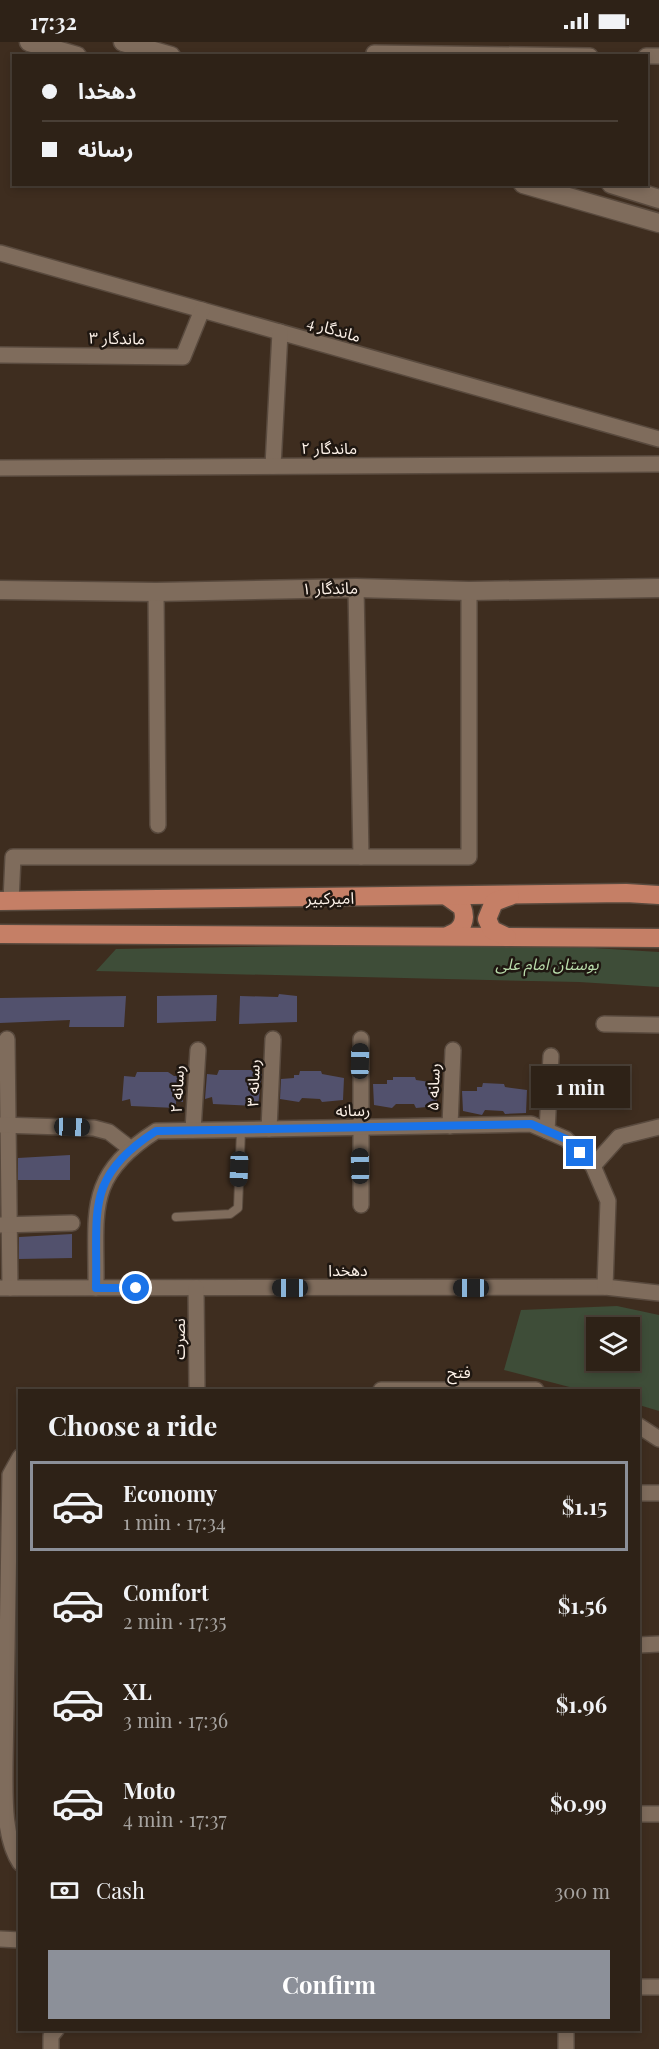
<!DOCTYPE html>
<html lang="en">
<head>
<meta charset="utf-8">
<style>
  body { margin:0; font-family:"Playfair Display","Noto Sans Arabic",serif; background:#3a2f24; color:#f1f3f6; height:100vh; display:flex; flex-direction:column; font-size:22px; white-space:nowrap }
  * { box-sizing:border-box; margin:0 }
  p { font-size:20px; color:#a7a4a1 }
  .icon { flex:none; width:33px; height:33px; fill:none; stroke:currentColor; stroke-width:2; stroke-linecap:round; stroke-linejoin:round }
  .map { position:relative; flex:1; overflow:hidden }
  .panel { position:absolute; left:18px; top:1347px; width:622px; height:642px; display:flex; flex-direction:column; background:#2e2217; border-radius:0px; box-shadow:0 3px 9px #0003,0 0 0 2px #493f36 }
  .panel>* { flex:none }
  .guide { position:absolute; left:12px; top:12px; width:636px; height:132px; border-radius:0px; box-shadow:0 3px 9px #0003,0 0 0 2px #493f36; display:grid; align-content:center; height:132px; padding:0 30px; background:#2e2217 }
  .controls { position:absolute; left:586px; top:1275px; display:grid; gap:12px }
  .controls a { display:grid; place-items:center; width:54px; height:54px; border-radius:0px; background:#2e2217; box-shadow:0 3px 9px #0003,0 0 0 2px #493f36; font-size:30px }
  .end { position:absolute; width:27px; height:27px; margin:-14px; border:8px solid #1a73e8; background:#fff; box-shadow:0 0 0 3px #fff }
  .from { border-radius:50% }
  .bubble { position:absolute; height:42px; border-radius:0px; background:#2e2217; box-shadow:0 3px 9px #0003,0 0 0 2px #493f36; font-size:20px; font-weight:700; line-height:42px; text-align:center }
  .car { position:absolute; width:18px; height:36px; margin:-18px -9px; border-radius:8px; box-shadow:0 0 4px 2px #0007; background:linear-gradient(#222 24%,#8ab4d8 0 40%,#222 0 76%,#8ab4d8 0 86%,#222 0) }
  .guide b { display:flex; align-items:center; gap:21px; height:57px; font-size:22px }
  .guide b+b { border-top:2px solid #493f36 }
  .guide i { width:15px; height:15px; background:#f1f3f6 }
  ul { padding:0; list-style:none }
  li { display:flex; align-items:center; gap:18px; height:90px; margin:0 12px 9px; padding:0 18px; border:3px solid transparent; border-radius:0px }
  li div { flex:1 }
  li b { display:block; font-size:22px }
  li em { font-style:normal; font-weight:700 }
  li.current { border-color:#8c9099 }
  li>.icon { width:54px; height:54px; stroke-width:1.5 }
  h2 { padding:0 30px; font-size:27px; line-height:72px }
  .pay { display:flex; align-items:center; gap:15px; height:66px; padding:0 30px; font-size:22px }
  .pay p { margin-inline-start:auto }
  .button { display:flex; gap:12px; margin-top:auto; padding:12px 30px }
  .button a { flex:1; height:69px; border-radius:0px; background:#8c9099; color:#fff; font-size:24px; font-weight:700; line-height:69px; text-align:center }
  .status { display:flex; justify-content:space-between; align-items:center; height:42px; padding:0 30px; background:#2e2217; direction:ltr }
  .status svg { height:16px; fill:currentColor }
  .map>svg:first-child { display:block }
  .green { fill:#3e4d38; fill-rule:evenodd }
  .building { fill:#52516d }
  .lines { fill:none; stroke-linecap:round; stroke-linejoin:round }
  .lane-casing { stroke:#594a3e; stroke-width:10 }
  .street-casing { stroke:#594a3e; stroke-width:18 }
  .secondary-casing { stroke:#594a3e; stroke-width:21 }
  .primary-casing { stroke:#594a3e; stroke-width:21 }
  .lane { stroke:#7f6c5c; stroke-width:8 }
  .street { stroke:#7f6c5c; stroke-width:15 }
  .secondary { stroke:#7f6c5c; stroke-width:18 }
  .primary { stroke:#c57f66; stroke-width:18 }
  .route { stroke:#1a73e8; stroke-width:8 }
  .labels { text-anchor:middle; stroke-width:5; stroke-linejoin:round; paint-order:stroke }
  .street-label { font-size:16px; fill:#fcf1e8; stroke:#1f1711 }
  .park-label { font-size:16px; font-style:italic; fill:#b9dcab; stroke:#1f1711 }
</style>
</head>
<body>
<div class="status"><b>17:32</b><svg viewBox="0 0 49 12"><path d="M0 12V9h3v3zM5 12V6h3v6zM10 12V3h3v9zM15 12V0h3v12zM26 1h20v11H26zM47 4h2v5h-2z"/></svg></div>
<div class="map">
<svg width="659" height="2007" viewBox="0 0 659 2007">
  <rect width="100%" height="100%" fill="#3e2d1f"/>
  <!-- green -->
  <g class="green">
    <path d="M370 903 561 904 659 910V945L579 940 96 929 116 907Z"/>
    <path d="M617 1264 659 1273V1369L639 1363V1348H581L504 1328 521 1268ZM597 1286H630V1318H597Z"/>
  </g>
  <!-- building -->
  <g class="building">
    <path d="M279 952 297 954V980L239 982 240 954 278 955Z"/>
    <path d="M217 953 216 979 157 981V954Z"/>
    <path d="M126 954 124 985H69L70 978 0 981V956Z"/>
    <path d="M219 1028H251L256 1032H262L258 1064 213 1062 212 1055 205 1057 207 1032 217 1033Z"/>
    <path d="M300 1029H321L322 1032 344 1036 343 1058 322 1060 320 1057 302 1056 299 1060 280 1057 281 1037 294 1036V1033H299Z"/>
    <path d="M137 1030H168L174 1034H183V1060L176 1059V1066L131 1064 130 1057 122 1059 124 1034 135 1035Z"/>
    <path d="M393 1035H415L416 1038 437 1041V1064L416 1066 414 1062H396L392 1066 374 1063 373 1042H387V1038H393Z"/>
    <path d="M483 1041 504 1042 505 1045 527 1048 526 1071 505 1072 503 1069 485 1068 482 1073 463 1069 462 1049H477V1045H482Z"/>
    <path d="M70 1113V1138H18V1116Z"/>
    <path d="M72 1192V1216L19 1217V1195Z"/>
  </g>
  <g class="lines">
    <!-- lane casing -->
    <g class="lane-casing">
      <path id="lane" d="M176 1175 230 1172 238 1166 241 1088"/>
    </g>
    <!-- street casing -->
    <g class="street-casing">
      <g id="street">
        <path d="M374 14V11L590 14"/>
        <path d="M646 14H659"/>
        <path d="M0 211 659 397"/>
        <path d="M0 313 183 315 202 268"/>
        <path d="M273 424 280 290"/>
        <path d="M0 426 659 422"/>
        <path d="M356 546 361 815"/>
        <path d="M156 550 158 783"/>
        <path d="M11 859 13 815H469V549"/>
        <path d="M604 982 659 983"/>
        <path d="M7 997 10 1246"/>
        <path d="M361 997V1163"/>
        <path d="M0 1083 94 1086 109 1090 131 1107"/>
        <path d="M450 1084 453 1008"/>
        <path d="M269 1087 273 997"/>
        <path d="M193 1088 198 1008"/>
        <path d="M547 1089 551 1014"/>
        <path d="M593 1124 619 1095 659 1085"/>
        <path d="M0 1183 72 1181"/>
        <path d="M0 1246 605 1245 659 1251"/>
        <path d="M96 1246C97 1170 84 1135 156 1089L531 1082 566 1097 593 1124 608 1159 605 1245"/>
        <path d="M196 1246 197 1348"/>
        <path d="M381 1348H536"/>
        <path d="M639 1384 659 1397"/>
        <path d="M20 1415 10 1433 5 1723C5 1753 3 1795 20 1821"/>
        <path d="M639 1451H659"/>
        <path d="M639 1603 659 1602"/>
        <path d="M639 1772H659"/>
        <path d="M0 1897 20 1898"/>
        <path d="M639 1945H659"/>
        <path d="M51 2007V1994L56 1988"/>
        <path d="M566 2007V1988"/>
      </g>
    </g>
    <!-- secondary casing -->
    <g class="secondary-casing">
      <g id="secondary">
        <path d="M29 0 77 14"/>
        <path d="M123 0 171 14"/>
        <path d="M523 142 659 181"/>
        <path d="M611 142 659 157"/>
        <path d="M0 548 156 550 356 546 469 549 659 546"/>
      </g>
    </g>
    <!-- primary casing -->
    <g class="primary-casing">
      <g id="primary">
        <path d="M448 855 462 865C467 878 462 889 449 893"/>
        <path d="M0 859 626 851 659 853"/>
        <path d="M0 892 659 896"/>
        <path d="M507 895 492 888 487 877 494 860 510 854"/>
      </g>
    </g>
    <!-- lane -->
    <use href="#lane" class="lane"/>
    <!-- street -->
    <use href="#street" class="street"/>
    <!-- secondary -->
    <use href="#secondary" class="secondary"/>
    <!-- primary -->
    <use href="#primary" class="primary"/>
  </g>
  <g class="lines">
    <!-- route -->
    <path class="route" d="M136 1246H96C98 1170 84 1135 156 1089L531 1082 566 1097 580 1111"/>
  </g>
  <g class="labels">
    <!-- street labels -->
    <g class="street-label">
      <text transform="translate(334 287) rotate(16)" y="6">ماندگار 4</text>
      <text transform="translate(117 296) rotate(1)" y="6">ماندگار ۳</text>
      <text x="329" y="412">ماندگار ۲</text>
      <text transform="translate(330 546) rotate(-1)" y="6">ماندگار ۱</text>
      <text transform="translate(330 856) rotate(-1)" y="6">امیرکبیر</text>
      <text transform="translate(253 1041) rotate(-88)" y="6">رسانه ۳</text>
      <text transform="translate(433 1045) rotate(-88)" y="6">رسانه ۵</text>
      <text transform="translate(177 1047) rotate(-87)" y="6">رسانه ۲</text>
      <text transform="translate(353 1068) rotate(-1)" y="6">رسانه</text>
      <text x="348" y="1234">دهخدا</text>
      <text transform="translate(179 1297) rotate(-90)" y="6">نصرت</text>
      <text x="459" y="1336">فتح</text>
    </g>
    <!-- park labels -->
    <g class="park-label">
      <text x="547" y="928">بوستان امام علی</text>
    </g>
  </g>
</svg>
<div class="controls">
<a><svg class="icon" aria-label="layers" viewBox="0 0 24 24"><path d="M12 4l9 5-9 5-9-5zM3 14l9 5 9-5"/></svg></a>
</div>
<i class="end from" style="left:136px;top:1246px"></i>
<i class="end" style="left:580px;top:1111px"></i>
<div class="bubble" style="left:531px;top:1024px;width:99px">1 min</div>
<i class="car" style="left:360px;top:1019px;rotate:1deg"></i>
<i class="car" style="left:72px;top:1085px;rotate:92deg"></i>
<i class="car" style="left:360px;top:1124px;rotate:359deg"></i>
<i class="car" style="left:239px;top:1127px;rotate:182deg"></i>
<i class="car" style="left:290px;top:1246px;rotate:270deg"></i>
<i class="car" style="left:471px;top:1246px;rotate:270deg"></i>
<div class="guide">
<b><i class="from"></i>دهخدا</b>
<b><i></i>رسانه</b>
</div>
<section class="panel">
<h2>Choose a ride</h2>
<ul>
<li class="current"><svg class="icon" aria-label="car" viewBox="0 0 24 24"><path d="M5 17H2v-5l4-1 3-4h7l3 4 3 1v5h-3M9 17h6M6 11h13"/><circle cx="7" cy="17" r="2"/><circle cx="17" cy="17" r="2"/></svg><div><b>Economy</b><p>1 min · 17:34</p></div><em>$1.15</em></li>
<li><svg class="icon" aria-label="car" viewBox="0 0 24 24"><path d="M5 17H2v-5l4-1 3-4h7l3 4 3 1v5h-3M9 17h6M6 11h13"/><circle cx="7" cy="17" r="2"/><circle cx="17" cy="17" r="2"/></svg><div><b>Comfort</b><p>2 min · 17:35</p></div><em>$1.56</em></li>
<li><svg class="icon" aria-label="car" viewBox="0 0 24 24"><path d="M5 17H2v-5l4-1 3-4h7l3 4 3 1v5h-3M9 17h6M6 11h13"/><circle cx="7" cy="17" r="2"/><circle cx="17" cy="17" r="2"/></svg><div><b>XL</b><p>3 min · 17:36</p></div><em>$1.96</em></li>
<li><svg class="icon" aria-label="car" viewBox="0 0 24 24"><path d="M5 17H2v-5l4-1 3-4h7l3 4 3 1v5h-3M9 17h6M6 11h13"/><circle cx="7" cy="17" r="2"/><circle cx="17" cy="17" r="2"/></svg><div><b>Moto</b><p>4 min · 17:37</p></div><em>$0.99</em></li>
</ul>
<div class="pay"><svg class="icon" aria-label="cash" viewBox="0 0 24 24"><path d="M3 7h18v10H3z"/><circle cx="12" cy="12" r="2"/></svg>Cash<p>300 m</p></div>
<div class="button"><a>Confirm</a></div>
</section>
</div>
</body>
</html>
